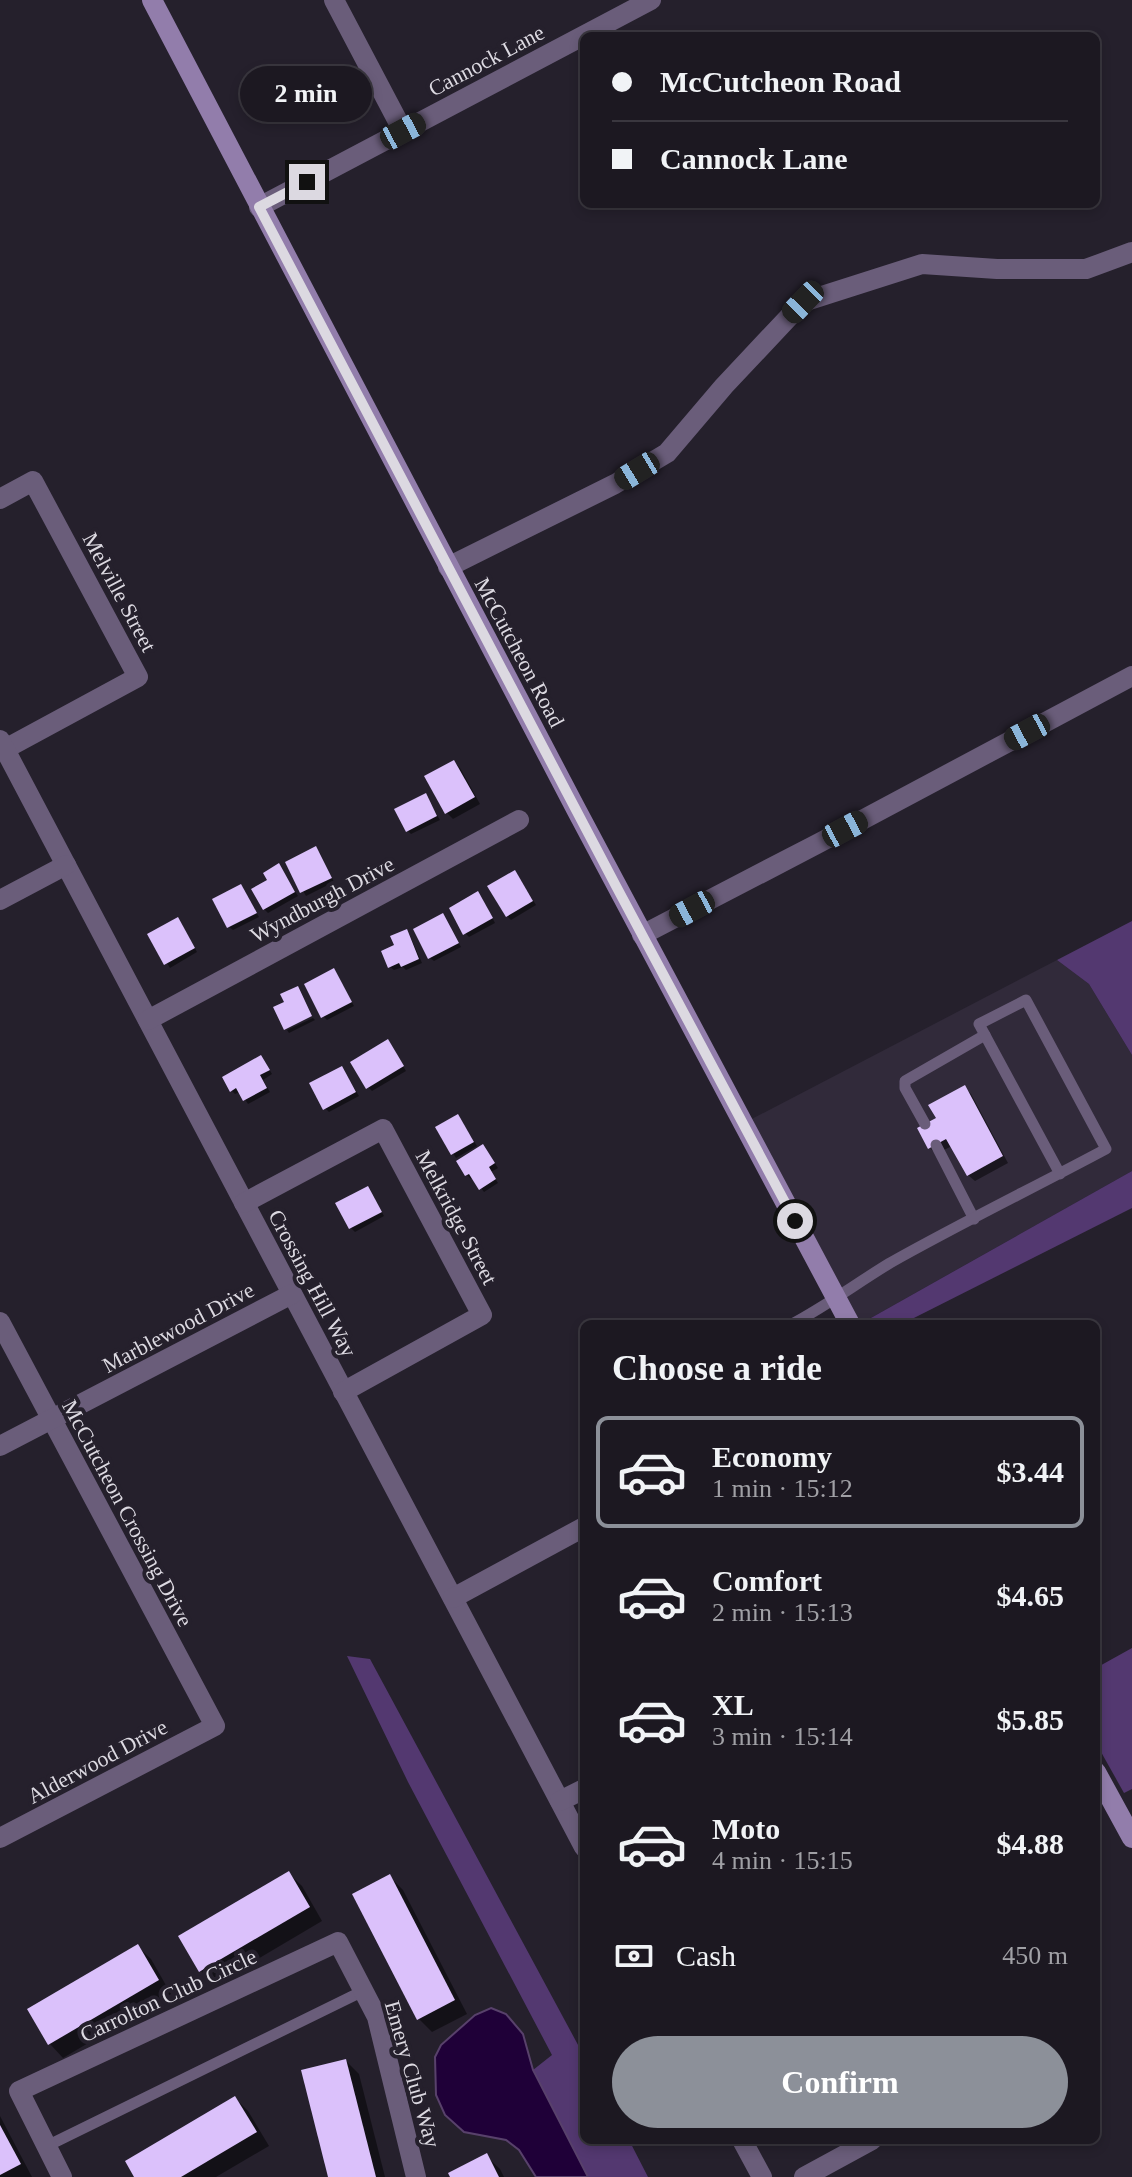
<!DOCTYPE html>
<html lang="en">
<head>
<meta charset="utf-8">
<style>
  body { margin:0; font-family:"Times New Roman",serif; background:#25212a; color:#f1f3f6; height:100vh; display:flex; flex-direction:column; font-size:30px; white-space:nowrap }
  * { box-sizing:border-box; margin:0 }
  p { font-size:26px; color:#a0a0a5 }
  .icon { flex:none; width:44px; height:44px; fill:none; stroke:currentColor; stroke-width:2; stroke-linecap:round; stroke-linejoin:round }
  .map { position:relative; flex:1; overflow:hidden }
  .side { position:absolute; left:580px; top:1320px; width:520px; height:824px; display:flex; flex-direction:column; background:#1c1821; border-radius:12px; box-shadow:0 4px 12px #0003,0 0 0 2px #3a373f }
  .side>* { flex:none }
  .top-card { position:absolute; left:580px; top:32px; width:520px; height:176px; border-radius:12px; box-shadow:0 4px 12px #0003,0 0 0 2px #3a373f; display:grid; align-content:center; height:176px; padding:0 32px; background:#1c1821 }
  .end { position:absolute; width:36px; height:36px; margin:-18px; border:10px solid #dcd9e1; background:#111; box-shadow:0 0 0 4px #111 }
  .from { border-radius:50% }
  .bubble { position:absolute; height:56px; border-radius:28px; background:#1c1821; box-shadow:0 4px 12px #0003,0 0 0 2px #3a373f; font-size:26px; font-weight:800; line-height:56px; text-align:center }
  .car { position:absolute; width:24px; height:48px; margin:-24px -12px; border-radius:10px; box-shadow:0 0 6px 2px #0007; background:linear-gradient(#222 24%,#8ab4d8 0 40%,#222 0 76%,#8ab4d8 0 86%,#222 0) }
  .top-card b { display:flex; align-items:center; gap:28px; height:76px; font-size:30px }
  .top-card b+b { border-top:2px solid #3a373f }
  .top-card i { width:20px; height:20px; background:#f1f3f6 }
  ul { padding:0; list-style:none }
  li { display:flex; align-items:center; gap:24px; height:112px; margin:0 16px 12px; padding:0 16px; border:4px solid transparent; border-radius:12px }
  li div { flex:1 }
  li b { display:block; font-size:30px }
  li em { font-style:normal; font-weight:800 }
  li.current { border-color:#8c9099 }
  li>.icon { width:72px; height:72px; stroke-width:1.5 }
  h2 { padding:0 32px; font-size:36px; line-height:96px }
  .pay { display:flex; align-items:center; gap:20px; height:88px; padding:0 32px; font-size:30px }
  .pay p { margin-inline-start:auto }
  .action { display:flex; gap:16px; margin-top:auto; padding:16px 32px }
  .action a { flex:1; height:92px; border-radius:48px; background:#8c9099; color:#fff; font-size:32px; font-weight:800; line-height:92px; text-align:center }
  .map>svg:first-child { display:block }
  .built { fill:#312a3a }
  .green { fill:#533870 }
  .water { fill:#1f0038; stroke:#58416b; stroke-width:2 }
  .shadow { fill:#0007 }
  .building { fill:#dbc1fb }
  .lines { fill:none; stroke-linecap:round; stroke-linejoin:round }
  .service { stroke:#6a5d7a; stroke-width:11 }
  .minor { stroke:#6a5d7a; stroke-width:20 }
  .secondary { stroke:#927dab; stroke-width:20 }
  .route { stroke:#dcd9e1; stroke-width:10 }
  .labels { text-anchor:middle; stroke-width:8; stroke-linejoin:round; paint-order:stroke }
  .street-label { font-size:22px; fill:#dcd9e1; stroke:#25202c }
</style>
</head>
<body>
<div class="map">
<svg width="1132" height="2177" viewBox="0 0 1132 2177">
  <rect width="100%" height="100%" fill="#25202c"/>
  <!-- built -->
  <path class="built" d="M1057 960 1089 984 1132 1055V1171L860 1324 746 1122Z"/>
  <!-- green -->
  <g class="green">
    <path d="M1132 921V1055L1089 984 1057 960Z"/>
    <path d="M1132 1171V1208L902 1324 862 1323Z"/>
    <path d="M1132 1648V1789L1124 1793 1096 1743V1668Z"/>
    <path d="M347 1656 370 1659 584 2056V2140H629L648 2177H588L533 2070 552 2055 408 1782Z"/>
  </g>
  <!-- water -->
  <path class="water" d="M491 2008 506 2014 523 2034 533 2070 588 2177H536L519 2150 506 2140 464 2132 445 2115 436 2095 435 2057 441 2045 475 2015Z"/>
  <!-- shadow -->
  <g class="shadow">
    <path d="M454 762 460 768 480 804 453 819 446 812Z"/>
    <path d="M425 795 440 820 411 834 407 830Z"/>
    <path d="M316 849 320 853 334 882 306 896 287 863Z"/>
    <path d="M279 866 298 896 268 913 264 909 270 881Z"/>
    <path d="M518 876 536 905 511 920 507 916Z"/>
    <path d="M241 886 259 917 233 930 229 927Z"/>
    <path d="M482 898 495 923 469 937 465 933Z"/>
    <path d="M443 916 461 947 434 961 430 958Z"/>
    <path d="M181 923 197 952 170 968 150 935Z"/>
    <path d="M406 932 410 936 422 963 406 970 403 967 394 970 390 967Z"/>
    <path d="M334 971 354 1006 327 1020 323 1016Z"/>
    <path d="M313 1018 315 1020 289 1033 287 1030Z"/>
    <path d="M391 1046 406 1071 372 1091 368 1087Z"/>
    <path d="M265 1062 272 1074 263 1080 270 1092 248 1104 240 1092 235 1094 231 1090Z"/>
    <path d="M342 1068 359 1096 329 1112 325 1108Z"/>
    <path d="M965 1088 971 1094 1008 1163 975 1181 968 1175 952 1146 936 1154 930 1148 938 1119Z"/>
    <path d="M458 1116 477 1146 456 1158 438 1128Z"/>
    <path d="M487 1151 498 1168 491 1172 498 1183 484 1192 473 1177 471 1179 467 1175Z"/>
    <path d="M368 1188 384 1216 355 1232 351 1228Z"/>
    <path d="M288 1873 302 1886 322 1921 214 1985 201 1971 181 1937Z"/>
    <path d="M390 1877 403 1890 467 2014 432 2032 419 2019Z"/>
    <path d="M137 1946 151 1959 171 1994 63 2058 50 2044 29 2010Z"/>
    <path d="M346 2061 359 2074 385 2177H330Z"/>
    <path d="M235 2098 248 2111 269 2146 216 2177H136Z"/>
    <path d="M0 2116 32 2177H0Z"/>
    <path d="M486 2156 500 2169 504 2177H453Z"/>
  </g>
  <!-- building -->
  <g class="building">
    <path d="M454 760 475 797 445 814 424 776Z"/>
    <path d="M426 793 437 816 406 832 394 809Z"/>
    <path d="M316 846 332 878 300 893 285 862Z"/>
    <path d="M279 863 295 892 263 910 251 889 267 880 263 873Z"/>
    <path d="M515 870 533 901 506 917 487 886Z"/>
    <path d="M241 884 257 913 227 928 212 899Z"/>
    <path d="M478 891 493 918 463 935 449 908Z"/>
    <path d="M443 913 459 943 428 959 413 929Z"/>
    <path d="M178 917 195 948 164 965 147 934Z"/>
    <path d="M407 929 419 959 401 967 399 963 388 968 381 951 394 945 390 936Z"/>
    <path d="M334 968 352 1002 321 1018 304 984Z"/>
    <path d="M298 986 312 1016 284 1030 273 1007 284 1002 280 994Z"/>
    <path d="M388 1039 404 1066 366 1089 350 1062Z"/>
    <path d="M261 1055 270 1070 260 1075 267 1088 243 1101 236 1088 230 1092 222 1077Z"/>
    <path d="M342 1066 356 1092 323 1110 309 1083Z"/>
    <path d="M965 1085 1003 1156 967 1176 946 1139 928 1149 917 1128 936 1118 928 1105Z"/>
    <path d="M458 1114 474 1142 451 1155 435 1127Z"/>
    <path d="M483 1144 495 1163 489 1167 496 1179 479 1190 469 1174 465 1176 456 1161Z"/>
    <path d="M368 1186 382 1212 349 1229 335 1203Z"/>
    <path d="M289 1871 310 1907 199 1972 178 1936Z"/>
    <path d="M390 1874 455 2000 417 2020 352 1894Z"/>
    <path d="M138 1944 159 1980 48 2045 27 2009Z"/>
    <path d="M346 2059 376 2177H328L301 2070Z"/>
    <path d="M235 2096 257 2132 181 2177H134L125 2161Z"/>
    <path d="M0 2125 21 2164 0 2175Z"/>
    <path d="M487 2153 499 2177H450L448 2173Z"/>
  </g>
  <g class="lines">
    <!-- service -->
    <g class="service">
      <path d="M925 1124 905 1088V1081L985 1035"/>
      <path d="M936 1145 974 1219"/>
      <path d="M792 1324C826 1306 857 1283 890 1263 961 1223 1035 1187 1106 1149L1026 1000 979 1024 1060 1174"/>
      <path d="M47 2146 363 1991"/>
    </g>
    <!-- minor -->
    <g class="minor">
      <path d="M334 0 403 131"/>
      <path d="M259 207 651 0"/>
      <path d="M0 499 33 481 138 677 5 749"/>
      <path d="M448 567 615 484 667 453 724 386 803 302 922 264 997 269H1086L1132 252"/>
      <path d="M0 740 584 1847"/>
      <path d="M0 900 66 865"/>
      <path d="M642 935 819 843 1132 676"/>
      <path d="M148 1020 519 820"/>
      <path d="M244 1203 383 1129 482 1315 343 1392"/>
      <path d="M0 1322 215 1726 0 1838"/>
      <path d="M0 1446 292 1294"/>
      <path d="M453 1598 584 1527"/>
      <path d="M560 1801 584 1789"/>
      <path d="M742 2140 762 2177"/>
      <path d="M62 2177 19 2091 338 1942 377 2017 416 2177"/>
      <path d="M804 2177 872 2140"/>
    </g>
    <!-- secondary -->
    <g class="secondary">
      <path d="M152 0 577 811 850 1324"/>
      <path d="M1096 1772 1132 1838"/>
    </g>
  </g>
  <g class="lines">
    <!-- route -->
    <path class="route" d="M307 182 259 207 616 886 795 1221"/>
  </g>
  <g class="labels">
    <!-- street labels -->
    <g class="street-label">
      <text transform="translate(486 60) rotate(-28)" y="8">Cannock Lane</text>
      <text transform="translate(120 592) rotate(62)" y="8">Melville Street</text>
      <text transform="translate(520 652) rotate(62)" y="8">McCutcheon Road</text>
      <text transform="translate(322 899) rotate(-28)" y="8">Wyndburgh Drive</text>
      <text transform="translate(457 1217) rotate(62)" y="8">Melkridge Street</text>
      <text transform="translate(313 1283) rotate(62)" y="8">Crossing Hill Way</text>
      <text transform="translate(178 1327) rotate(-28)" y="8">Marblewood Drive</text>
      <text transform="translate(128 1513) rotate(62)" y="8">McCutcheon Crossing Drive</text>
      <text transform="translate(97 1761) rotate(-28)" y="8">Alderwood Drive</text>
      <text transform="translate(168 1995) rotate(-25)" y="8">Carrolton Club Circle</text>
      <text transform="translate(413 2074) rotate(74)" y="8">Emery Club Way</text>
    </g>
  </g>
</svg>
<i class="end from" style="left:795px;top:1221px"></i>
<i class="end" style="left:307px;top:182px"></i>
<div class="bubble" style="left:240px;top:66px;width:132px">2 min</div>
<i class="car" style="left:403px;top:131px;rotate:62deg"></i>
<i class="car" style="left:803px;top:302px;rotate:224deg"></i>
<i class="car" style="left:637px;top:471px;rotate:239deg"></i>
<i class="car" style="left:1027px;top:732px;rotate:242deg"></i>
<i class="car" style="left:845px;top:829px;rotate:62deg"></i>
<i class="car" style="left:692px;top:909px;rotate:242deg"></i>
<div class="top-card">
<b><i class="from"></i>McCutcheon Road</b>
<b><i></i>Cannock Lane</b>
</div>
<section class="side">
<h2>Choose a ride</h2>
<ul>
<li class="current"><svg class="icon" aria-label="car" viewBox="0 0 24 24"><path d="M5 17H2v-5l4-1 3-4h7l3 4 3 1v5h-3M9 17h6M6 11h13"/><circle cx="7" cy="17" r="2"/><circle cx="17" cy="17" r="2"/></svg><div><b>Economy</b><p>1 min · 15:12</p></div><em>$3.44</em></li>
<li><svg class="icon" aria-label="car" viewBox="0 0 24 24"><path d="M5 17H2v-5l4-1 3-4h7l3 4 3 1v5h-3M9 17h6M6 11h13"/><circle cx="7" cy="17" r="2"/><circle cx="17" cy="17" r="2"/></svg><div><b>Comfort</b><p>2 min · 15:13</p></div><em>$4.65</em></li>
<li><svg class="icon" aria-label="car" viewBox="0 0 24 24"><path d="M5 17H2v-5l4-1 3-4h7l3 4 3 1v5h-3M9 17h6M6 11h13"/><circle cx="7" cy="17" r="2"/><circle cx="17" cy="17" r="2"/></svg><div><b>XL</b><p>3 min · 15:14</p></div><em>$5.85</em></li>
<li><svg class="icon" aria-label="car" viewBox="0 0 24 24"><path d="M5 17H2v-5l4-1 3-4h7l3 4 3 1v5h-3M9 17h6M6 11h13"/><circle cx="7" cy="17" r="2"/><circle cx="17" cy="17" r="2"/></svg><div><b>Moto</b><p>4 min · 15:15</p></div><em>$4.88</em></li>
</ul>
<div class="pay"><svg class="icon" aria-label="cash" viewBox="0 0 24 24"><path d="M3 7h18v10H3z"/><circle cx="12" cy="12" r="2"/></svg>Cash<p>450 m</p></div>
<div class="action"><a>Confirm</a></div>
</section>
</div>
</body>
</html>
